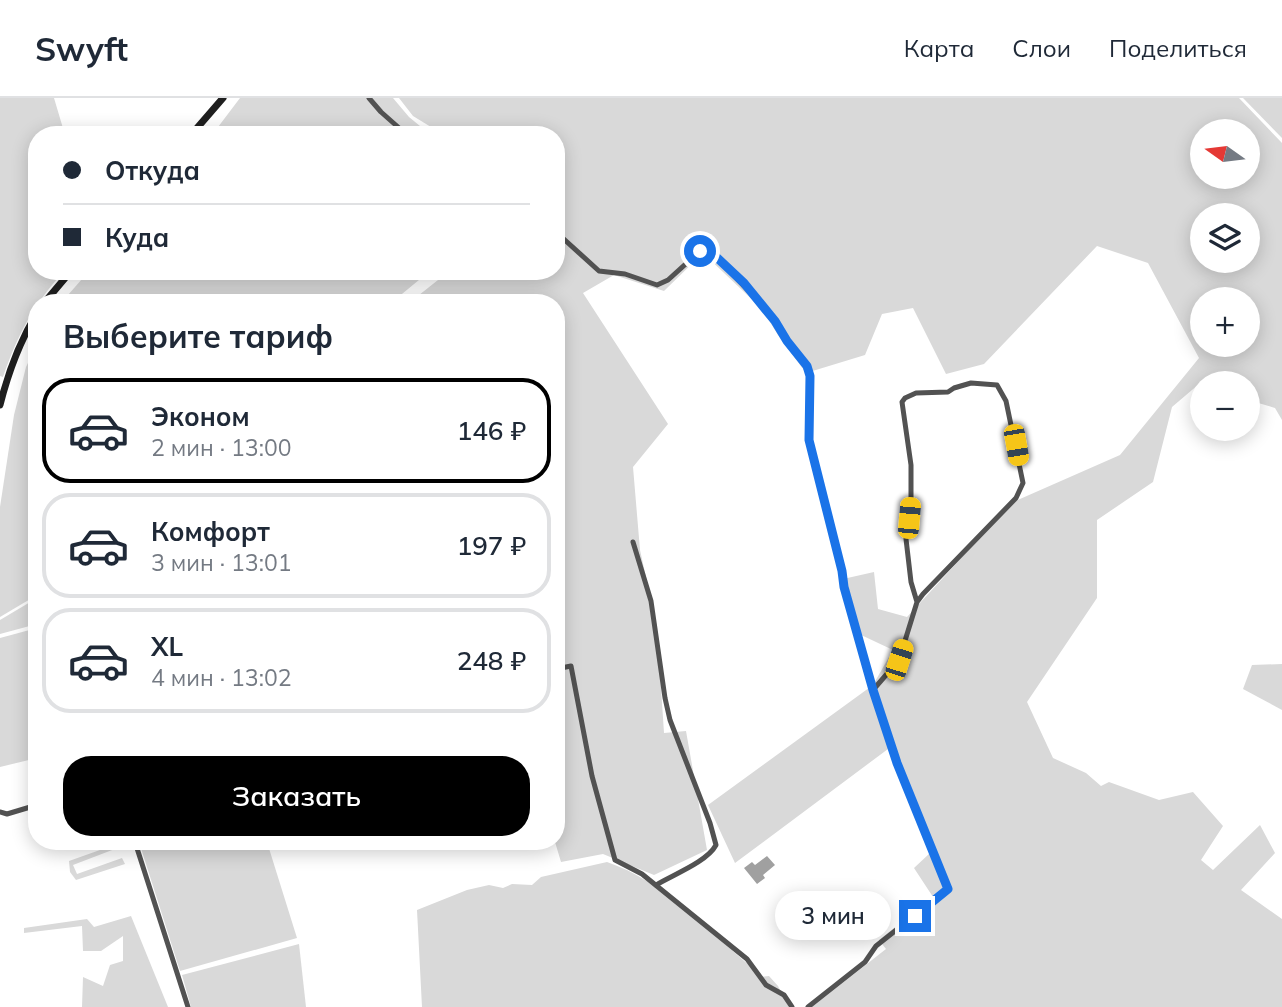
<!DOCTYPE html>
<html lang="ru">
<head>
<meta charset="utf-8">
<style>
  body { margin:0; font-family:Mulish,sans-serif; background:#f6f6f7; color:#1f2937; height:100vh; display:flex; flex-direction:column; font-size:26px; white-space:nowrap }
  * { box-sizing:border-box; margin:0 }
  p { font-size:23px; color:#747a83 }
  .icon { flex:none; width:38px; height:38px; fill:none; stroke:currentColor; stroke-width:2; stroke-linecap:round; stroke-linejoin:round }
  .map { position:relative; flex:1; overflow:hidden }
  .panel { position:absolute; left:28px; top:196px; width:537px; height:556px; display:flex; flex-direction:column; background:#fff; border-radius:28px; box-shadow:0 4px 18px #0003 }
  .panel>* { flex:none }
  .hud { position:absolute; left:28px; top:28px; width:537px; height:154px; border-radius:28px; box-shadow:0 4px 18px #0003; display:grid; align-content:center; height:154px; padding:0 35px; background:#fff }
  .needle { width:46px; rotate:284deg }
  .controls { position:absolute; left:1190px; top:21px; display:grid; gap:14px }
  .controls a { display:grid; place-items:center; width:70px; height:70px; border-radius:50%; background:#fff; box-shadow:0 4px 18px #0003; font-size:35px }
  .end { position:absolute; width:32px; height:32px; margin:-16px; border:9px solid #1a73e8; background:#fff; box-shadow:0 0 0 4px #fff }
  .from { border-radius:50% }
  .bubble { position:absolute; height:49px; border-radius:24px; background:#fff; box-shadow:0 4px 18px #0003; font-size:23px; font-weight:600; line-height:49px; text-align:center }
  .car { position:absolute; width:21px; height:42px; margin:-21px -10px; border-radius:9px; box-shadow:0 0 5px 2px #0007; background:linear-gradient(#f5c518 24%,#345 0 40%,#f5c518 0 76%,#345 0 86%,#f5c518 0) }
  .hud b { display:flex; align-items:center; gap:24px; height:66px; font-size:26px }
  .hud b+b { border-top:2px solid #e0e1e3 }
  .hud i { width:18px; height:18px; background:#1f2937 }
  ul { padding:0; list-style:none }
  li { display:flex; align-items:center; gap:21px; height:105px; margin:0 14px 10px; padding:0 21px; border:4px solid #e0e1e3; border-radius:28px }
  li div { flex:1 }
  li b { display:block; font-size:26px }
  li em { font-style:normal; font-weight:600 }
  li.current { border-color:#000 }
  li>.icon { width:63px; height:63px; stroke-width:1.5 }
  h2 { padding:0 35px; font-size:32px; line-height:84px }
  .action { display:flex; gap:14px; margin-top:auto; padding:14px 35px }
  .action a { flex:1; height:80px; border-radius:28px; background:#000; color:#fff; font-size:28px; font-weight:600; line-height:80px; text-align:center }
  header { display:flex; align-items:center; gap:42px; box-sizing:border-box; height:98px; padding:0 35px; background:#fff; border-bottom:2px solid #e0e1e3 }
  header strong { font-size:33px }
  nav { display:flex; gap:38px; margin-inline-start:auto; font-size:24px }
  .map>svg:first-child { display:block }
  .green { fill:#d9d9d9; fill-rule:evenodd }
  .water { fill:#a0a0a0 }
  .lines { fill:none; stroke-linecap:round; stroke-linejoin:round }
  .street { stroke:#525252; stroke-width:5 }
  .secondary { stroke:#1f1f1f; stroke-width:7 }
  .route { stroke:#1a73e8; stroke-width:9 }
</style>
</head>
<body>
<header>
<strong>Swyft</strong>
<nav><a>Карта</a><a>Слои</a><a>Поделиться</a></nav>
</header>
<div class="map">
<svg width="1282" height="909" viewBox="0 0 1282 909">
  <rect width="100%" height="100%" fill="#fff"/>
  <!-- green -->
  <g class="green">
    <path d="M0 0H54L65 37H37V173H64C32 209 19 234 3 279L0 278Z"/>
    <path d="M240 0H393L409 19 431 37H212Z"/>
    <path d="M399 0H1239L1282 45V322L1275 310 1248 302V285L1199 286 1172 309 1153 384 1097 422V500L1027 604 1053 660 1086 675 1101 688 1109 684 1159 702 1193 694 1223 728 1201 762 1213 772 1260 727 1275 755 1241 792 1282 821V909H812L886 851 879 842 933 799 914 770 930 755 888 651 735 765 708 707 873 587 893 552 859 536 843 481 874 474 878 511 907 519 1013 404 1120 357 1199 260 1148 165 1097 148 984 266 946 276 913 210 882 216 865 257 806 275 778 237 762 211 703 155 664 193 614 177 583 195 668 326 633 369 640 452 657 529 664 635 686 633 707 752 654 777 603 756 561 764 555 744H556V519L561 517 556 484V205H409L438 182 478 179 484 173H556V37H444L413 18ZM1202 33H1248V79H1202ZM1202 117H1248V163H1202ZM1202 201H1248V247H1202Z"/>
    <path d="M1243 0H1282V40Z"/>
    <path d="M89 173H437L425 177 391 205H61Z"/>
    <path d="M37 246V497L0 519V409L14 317 26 269Z"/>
    <path d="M37 500V526L0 536V522Z"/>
    <path d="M37 530V660L0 669V540Z"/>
    <path d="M1282 566V612L1243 591 1252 567Z"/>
    <path d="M116 744H123L120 749 73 767 77 776 122 760 125 766 76 782 70 774 69 763 114 747Z"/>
    <path d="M139 744H267L297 840 180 873Z"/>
    <path d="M607 764C663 783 706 830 750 868L759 879 769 878 778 888 789 909H422L417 812 467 792 489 787 503 790 512 786 532 787 541 779Z"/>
    <path d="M131 818 168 909H82L83 879 103 888 110 867 123 863V838L101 853H83L82 828 24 835V830L87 821 94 829Z"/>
    <path d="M299 846 306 909H191L182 877Z"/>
  </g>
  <!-- water -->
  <path class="water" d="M767 758 775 767 763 777 765 780 757 786 744 770 752 764 755 767Z"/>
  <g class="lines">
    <!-- street -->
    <g class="street">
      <path d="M369 0 381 14 407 37"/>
      <path d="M556 134 599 173 625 176 657 187 668 182 700 153 712 155 766 211 787 243 807 268 810 278 809 342 843 473 844 489 873 592 897 665 948 791 876 848 865 864 808 909"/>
      <path d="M633 444 651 503 665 600 670 622 710 725 716 747C707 764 672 777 656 787"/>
      <path d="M556 571 571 568 592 678 615 762 642 776 747 861 766 887 784 897 792 909"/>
      <path d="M873 592 899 562 917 504 923 496 1016 400 1023 385 1006 303 997 287 971 285 954 290 948 294 916 295 905 300 902 304 911 367V403L906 441 911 484 917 504"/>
      <path d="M0 714 7 716 37 707"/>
      <path d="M135 744 188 909"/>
    </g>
    <!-- secondary -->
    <g class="secondary">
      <path d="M191 37 223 0"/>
      <path d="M44 205 71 173"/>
      <path d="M0 307C8 275 20 243 37 215"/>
    </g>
  </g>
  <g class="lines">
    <!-- route -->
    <path class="route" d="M700 153 712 155 744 185 775 223 787 243 807 268 810 278 809 342 842 473 844 489 873 592 897 665 948 791 915 818"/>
  </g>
</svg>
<div class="controls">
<a><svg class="needle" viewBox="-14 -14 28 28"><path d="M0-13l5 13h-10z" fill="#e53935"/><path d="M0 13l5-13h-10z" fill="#747a83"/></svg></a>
<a><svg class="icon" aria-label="layers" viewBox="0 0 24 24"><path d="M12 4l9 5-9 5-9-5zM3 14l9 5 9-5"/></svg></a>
<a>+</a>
<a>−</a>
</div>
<i class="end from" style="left:700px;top:153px"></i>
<i class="end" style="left:915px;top:818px"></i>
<div class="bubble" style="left:775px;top:793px;width:116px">3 мин</div>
<i class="car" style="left:1016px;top:347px;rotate:170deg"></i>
<i class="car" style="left:909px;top:420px;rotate:5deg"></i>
<i class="car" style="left:899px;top:562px;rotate:18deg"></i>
<div class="hud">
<b><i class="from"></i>Откуда</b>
<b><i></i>Куда</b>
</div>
<section class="panel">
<h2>Выберите тариф</h2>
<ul>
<li class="current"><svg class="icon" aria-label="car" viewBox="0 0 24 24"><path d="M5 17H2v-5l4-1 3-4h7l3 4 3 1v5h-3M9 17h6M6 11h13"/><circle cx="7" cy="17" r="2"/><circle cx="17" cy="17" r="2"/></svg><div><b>Эконом</b><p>2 мин · 13:00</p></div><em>146 ₽</em></li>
<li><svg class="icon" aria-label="car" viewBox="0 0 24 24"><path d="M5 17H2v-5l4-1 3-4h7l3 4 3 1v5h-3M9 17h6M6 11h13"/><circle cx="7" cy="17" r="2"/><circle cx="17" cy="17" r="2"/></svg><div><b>Комфорт</b><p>3 мин · 13:01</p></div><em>197 ₽</em></li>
<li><svg class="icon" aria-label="car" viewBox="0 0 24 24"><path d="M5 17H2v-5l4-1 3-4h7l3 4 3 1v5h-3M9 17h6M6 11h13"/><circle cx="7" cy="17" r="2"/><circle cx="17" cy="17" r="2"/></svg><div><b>XL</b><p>4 мин · 13:02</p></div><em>248 ₽</em></li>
</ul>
<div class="action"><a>Заказать</a></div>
</section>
</div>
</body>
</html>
